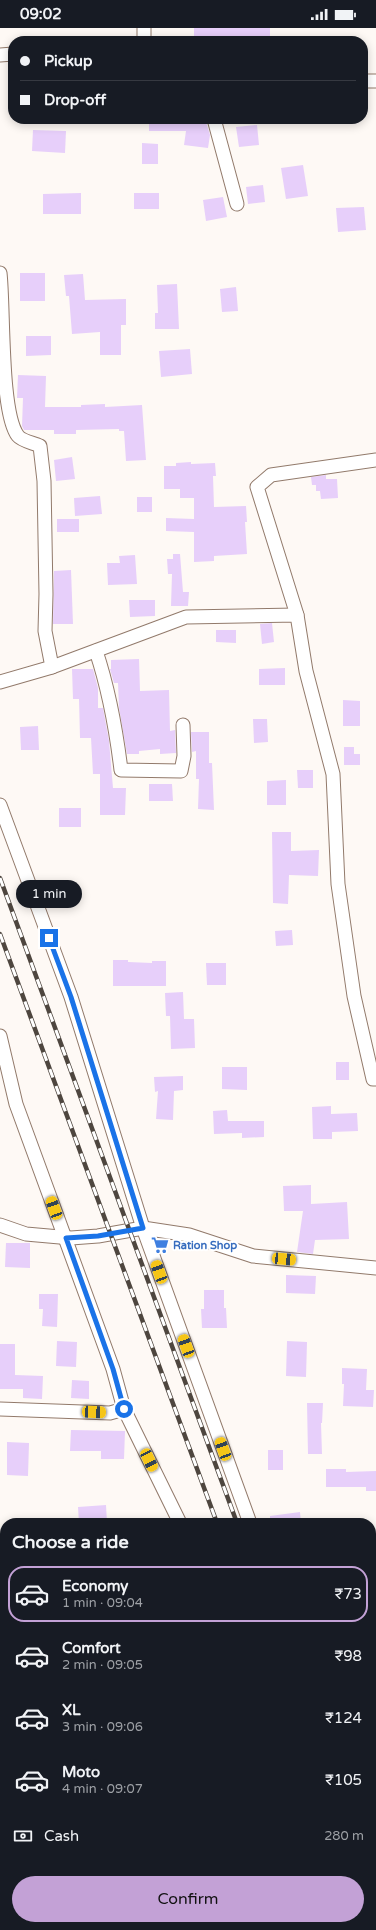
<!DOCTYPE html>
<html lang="en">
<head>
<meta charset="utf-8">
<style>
  body { margin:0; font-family:"Varela Round",sans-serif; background:#20242c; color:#f1f3f6; height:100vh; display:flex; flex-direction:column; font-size:15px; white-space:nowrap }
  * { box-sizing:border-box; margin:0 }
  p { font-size:13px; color:#9ea1a6 }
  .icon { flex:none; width:22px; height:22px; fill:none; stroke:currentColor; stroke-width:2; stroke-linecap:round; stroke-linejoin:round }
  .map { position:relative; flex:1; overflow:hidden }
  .drawer { position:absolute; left:0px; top:1490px; width:376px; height:412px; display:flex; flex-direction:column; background:#171b24; border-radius:16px 16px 0 0; box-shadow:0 2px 10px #0003 }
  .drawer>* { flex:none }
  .banner { position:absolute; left:8px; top:8px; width:360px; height:88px; border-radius:16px; box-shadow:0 2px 10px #0003; display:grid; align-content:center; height:88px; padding:0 12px; background:#171b24 }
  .end { position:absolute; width:18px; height:18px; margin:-9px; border:5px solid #1a73e8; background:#fff; box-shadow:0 0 0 2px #fff }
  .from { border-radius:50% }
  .bubble { position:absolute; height:28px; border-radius:14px; background:#171b24; box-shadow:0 2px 10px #0003; font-size:13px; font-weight:600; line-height:28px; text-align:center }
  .car { position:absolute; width:12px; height:24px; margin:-12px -6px; border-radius:5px; box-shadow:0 0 3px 1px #0007; background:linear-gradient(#f5c518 24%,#345 0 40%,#f5c518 0 76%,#345 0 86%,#f5c518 0) }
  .banner b { display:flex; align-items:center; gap:14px; height:38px; font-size:15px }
  .banner b+b { border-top:1px solid #363941 }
  .banner i { width:10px; height:10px; background:#f1f3f6 }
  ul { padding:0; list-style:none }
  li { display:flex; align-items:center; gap:12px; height:56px; margin:0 8px 6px; padding:0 4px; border:2px solid transparent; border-radius:16px }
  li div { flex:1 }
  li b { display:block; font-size:15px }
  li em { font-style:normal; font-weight:600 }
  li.selected { border-color:#c3a1d6 }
  li>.icon { width:36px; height:36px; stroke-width:1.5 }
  h2 { padding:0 12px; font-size:18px; line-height:48px }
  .pay { display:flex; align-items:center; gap:10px; height:44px; padding:0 12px; font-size:15px }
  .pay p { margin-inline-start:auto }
  .action { display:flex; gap:8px; margin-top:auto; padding:8px 12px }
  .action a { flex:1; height:46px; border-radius:24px; background:#c3a1d6; color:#111; font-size:16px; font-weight:600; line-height:46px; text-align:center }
  .status { display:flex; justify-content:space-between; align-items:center; height:28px; padding:0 20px; background:#171b24; direction:ltr }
  .status svg { height:11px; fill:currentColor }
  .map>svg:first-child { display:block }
  .building { fill:#e7cffa }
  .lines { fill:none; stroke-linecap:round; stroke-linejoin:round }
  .minor-casing { stroke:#927a6b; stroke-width:15 }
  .minor { stroke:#fff; stroke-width:13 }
  .rail-casing { stroke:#4e463f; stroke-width:4.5 }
  .rail { stroke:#fff; stroke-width:3; stroke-dasharray:9; stroke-linecap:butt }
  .route { stroke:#1a73e8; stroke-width:5 }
  .labels { text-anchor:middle; stroke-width:4; stroke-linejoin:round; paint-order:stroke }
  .shop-label { font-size:11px; font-weight:bold; fill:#366cbe; stroke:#fff; text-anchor:start }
</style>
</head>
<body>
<div class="status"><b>09:02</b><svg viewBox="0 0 49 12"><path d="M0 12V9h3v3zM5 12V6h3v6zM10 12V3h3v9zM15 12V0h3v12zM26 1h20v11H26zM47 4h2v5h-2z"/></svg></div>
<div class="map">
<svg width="376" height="1902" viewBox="0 0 376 1902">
  <rect width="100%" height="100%" fill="#fef9f5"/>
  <!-- building -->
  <g class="building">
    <rect x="194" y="0" width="76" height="13"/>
    <path d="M149 91H185L206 94 210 107 208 120 184 117 186 103H149Z"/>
    <path d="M257 97 259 117 239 119 236 99Z"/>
    <path d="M33 102 66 103 65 125 32 123Z"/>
    <path d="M142 115 158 116V136H142Z"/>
    <path d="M303 137 308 168 286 171 281 140Z"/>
    <path d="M263 157 265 174 248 176 246 159Z"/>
    <path d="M81 165V186H43V166Z"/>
    <rect x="134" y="165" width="25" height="16"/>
    <path d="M223 169 227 189 206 193 203 172Z"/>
    <path d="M364 179 366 202 338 204 336 180Z"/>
    <rect x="20" y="245" width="25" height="28"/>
    <path d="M83 246 85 272 126 271V297H121V327H100V304L72 306 69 268H66L64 247Z"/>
    <path d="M177 256 179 301H155V285H158L157 257Z"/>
    <path d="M236 259 238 283 222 284 220 261Z"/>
    <path d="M26 308H51V327L26 328Z"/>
    <path d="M190 321 192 346 161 349 159 323Z"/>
    <path d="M18 347 46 348 45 379H81V377L105 376V379L142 377 146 432 126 433 124 403H119V401L76 402V406H54V402H24L22 398 23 370H17Z"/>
    <path d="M72 429 75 451 56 453 54 432Z"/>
    <path d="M191 434V436L215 435 216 448H213L214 479 246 478 247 494H245L247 526 214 528V533L194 534V504L166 503V490L194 491V470H180V461H164V438H176V435Z"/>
    <path d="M326 447V451H337L338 470 321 471 320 463H316V457H312L311 449Z"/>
    <path d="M100 468 102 486 75 488 74 470Z"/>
    <rect x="137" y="469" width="15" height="15"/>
    <rect x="57" y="491" width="22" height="13"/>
    <path d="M173 526H180L183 564H189L188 578H171L172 546H168L167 531H173Z"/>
    <path d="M135 527 137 556 108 557 107 535H120L119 528Z"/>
    <path d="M71 542 73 596H53L54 543Z"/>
    <path d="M129 572H155V588L130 589Z"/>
    <path d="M272 595 274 614 262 616 260 596Z"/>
    <path d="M216 602H236V615L216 614Z"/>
    <path d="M139 631 140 663 169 662 170 703 175 702 176 725 160 726V721L139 723V726H127L119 680 118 655H114L110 641H111V632Z"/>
    <path d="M285 640V657H259V641Z"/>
    <path d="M72 641H93L98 660V680H103L109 713 113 760H126L125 787H100V746H93L91 710H80L79 671H73Z"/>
    <path d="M343 672 360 673V698H343Z"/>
    <path d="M253 691H267L268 714 254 715Z"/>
    <path d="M38 698 39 722H21L20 699Z"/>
    <path d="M191 704H209V735H212L214 782 198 781 199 751H196V723L192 724Z"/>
    <path d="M344 719H354V726H360V737H344Z"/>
    <path d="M297 742H313V760H298Z"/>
    <path d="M286 752V777H267V753Z"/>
    <path d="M149 756H172L173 773H149Z"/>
    <rect x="59" y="780" width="22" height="19"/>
    <path d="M272 804H291V823L319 822 318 848 289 847 288 876 273 875Z"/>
    <path d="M292 902 293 917 276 918 275 903Z"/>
    <path d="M113 932H128V934L152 935V933H166V958H113Z"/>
    <path d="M206 935H226V957H207Z"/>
    <path d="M183 964 184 991H194L195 1020 171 1021 170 988H166L165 965Z"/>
    <rect x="336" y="1034" width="13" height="18"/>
    <path d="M222 1039H247V1062L222 1061Z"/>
    <path d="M183 1048V1062L174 1063 173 1092 156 1091 158 1063 155 1064 154 1049Z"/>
    <path d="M331 1078V1086L357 1085 358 1103 332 1104V1111H313L312 1079Z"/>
    <path d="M227 1082 228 1093H264V1109L242 1110V1105L214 1106 213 1083Z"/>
    <path d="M311 1157V1176L347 1174 349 1211 315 1212 313 1226 297 1224 303 1183H284L283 1158Z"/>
    <path d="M6 1215H30V1240L5 1239Z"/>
    <path d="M286 1247 316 1248 315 1266 286 1265Z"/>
    <path d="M204 1262H224V1280H226L227 1300H202L201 1281H204Z"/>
    <path d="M39 1266H58L57 1299 42 1298 43 1281H39Z"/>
    <path d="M57 1313 77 1314 76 1339 56 1338Z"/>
    <path d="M287 1313 307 1314 306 1349 286 1348Z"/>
    <path d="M0 1316H15V1347L43 1348 42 1371 23 1370V1361H0Z"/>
    <path d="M342 1340 367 1341 366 1362H374L373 1379 343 1378 344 1356H342Z"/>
    <path d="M72 1352 89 1353V1371L71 1370Z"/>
    <path d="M307 1375H323L322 1395H321L322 1426H308Z"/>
    <path d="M71 1402 125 1403 124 1431H101V1423H70Z"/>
    <path d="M7 1414 29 1415 28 1448 7 1447Z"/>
    <rect x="268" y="1422" width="15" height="20"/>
    <path d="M326 1441H346V1444L376 1443V1463H366V1459H326Z"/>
    <path d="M106 1477 107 1495H79L78 1479Z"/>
    <path d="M300 1484 301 1495H270V1488Z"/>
  </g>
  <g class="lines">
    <!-- minor casing -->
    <g class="minor-casing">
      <g id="minor">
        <path d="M144 0V13"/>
        <path d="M0 27 13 26"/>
        <path d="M363 53H376"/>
        <path d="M214 91 237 176"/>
        <path d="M0 245C4 279 0 385 18 408 22 413 34 415 40 418L44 453 46 566 45 603 52 639 0 654"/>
        <path d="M297 587 257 459 271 447 376 432"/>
        <path d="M96 623C109 662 116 701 121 742L181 743 184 728 183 697"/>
        <path d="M52 639 186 589 297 587 306 643 333 746 338 856 354 968 373 1051H376"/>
        <path d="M0 777 71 969 143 1200 250 1495"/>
        <path d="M0 1008 16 1076 113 1341 124 1381 180 1495"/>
        <path d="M0 1197 26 1206 71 1210 98 1208 143 1200 189 1207 253 1228 376 1240"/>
        <path d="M0 1381 110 1385 124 1381"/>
        <path d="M371 1748 376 1747"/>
        <path d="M371 1825 376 1839"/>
        <path d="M166 1897 168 1902"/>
        <path d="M319 1897 321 1902"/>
        <path d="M46 1902 69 1897"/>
      </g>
    </g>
    <!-- minor -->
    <use href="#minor" class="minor"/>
    <!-- rail casing -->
    <g class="rail-casing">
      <g id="rail">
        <path d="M0 850 237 1495"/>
        <path d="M0 906 217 1495"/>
        <path d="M371 1856 376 1869"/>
        <path d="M363 1897 365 1902"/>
      </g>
    </g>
    <!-- rail -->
    <use href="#rail" class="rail"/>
  </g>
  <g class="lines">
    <!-- route -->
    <path class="route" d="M49 910 71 969 143 1200 98 1208 66 1210 113 1341 124 1381"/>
  </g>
  <!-- icons -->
  <defs>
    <g id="supermarket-bare" transform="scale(1.38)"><path d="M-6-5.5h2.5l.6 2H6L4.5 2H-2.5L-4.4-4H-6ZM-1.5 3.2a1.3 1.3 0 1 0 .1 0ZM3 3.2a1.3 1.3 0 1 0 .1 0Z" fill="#3f7fe0" stroke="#fff" stroke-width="2.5" paint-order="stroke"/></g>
  </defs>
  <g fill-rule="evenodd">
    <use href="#supermarket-bare" x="160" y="1217"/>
  </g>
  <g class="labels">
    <!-- shop labels -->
    <g class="shop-label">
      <text x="173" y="1221">Ration Shop</text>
    </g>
  </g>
</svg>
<i class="end from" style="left:124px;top:1381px"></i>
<i class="end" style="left:49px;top:910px"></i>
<div class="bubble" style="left:16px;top:852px;width:66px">1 min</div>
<i class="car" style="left:54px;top:1180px;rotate:340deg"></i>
<i class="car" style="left:284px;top:1231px;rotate:95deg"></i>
<i class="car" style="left:159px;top:1244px;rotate:340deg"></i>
<i class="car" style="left:186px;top:1318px;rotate:340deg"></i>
<i class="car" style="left:94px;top:1384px;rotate:92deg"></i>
<i class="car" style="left:223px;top:1421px;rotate:340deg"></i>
<i class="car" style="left:149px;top:1432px;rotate:154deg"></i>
<div class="banner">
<b><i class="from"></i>Pickup</b>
<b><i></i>Drop-off</b>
</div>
<section class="drawer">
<h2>Choose a ride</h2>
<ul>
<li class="selected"><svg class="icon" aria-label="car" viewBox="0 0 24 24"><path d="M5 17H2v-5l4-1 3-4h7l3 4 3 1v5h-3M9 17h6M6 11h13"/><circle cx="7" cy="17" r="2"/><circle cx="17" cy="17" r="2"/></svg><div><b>Economy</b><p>1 min · 09:04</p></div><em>₹73</em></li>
<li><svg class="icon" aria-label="car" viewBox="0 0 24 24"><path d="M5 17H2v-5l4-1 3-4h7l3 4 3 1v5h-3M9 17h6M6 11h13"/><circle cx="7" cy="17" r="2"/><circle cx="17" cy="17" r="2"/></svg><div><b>Comfort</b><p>2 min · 09:05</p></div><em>₹98</em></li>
<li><svg class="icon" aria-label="car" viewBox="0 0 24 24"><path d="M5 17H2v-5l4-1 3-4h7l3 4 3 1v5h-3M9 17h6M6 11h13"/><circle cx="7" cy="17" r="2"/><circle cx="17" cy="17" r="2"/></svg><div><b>XL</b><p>3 min · 09:06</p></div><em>₹124</em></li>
<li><svg class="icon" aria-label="car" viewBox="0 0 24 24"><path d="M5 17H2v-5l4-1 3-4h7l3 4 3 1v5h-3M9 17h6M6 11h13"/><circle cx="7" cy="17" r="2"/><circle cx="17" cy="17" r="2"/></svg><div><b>Moto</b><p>4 min · 09:07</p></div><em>₹105</em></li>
</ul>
<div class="pay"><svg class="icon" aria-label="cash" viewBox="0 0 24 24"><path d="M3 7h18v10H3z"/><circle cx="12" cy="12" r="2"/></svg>Cash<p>280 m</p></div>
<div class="action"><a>Confirm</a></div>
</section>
</div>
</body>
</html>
